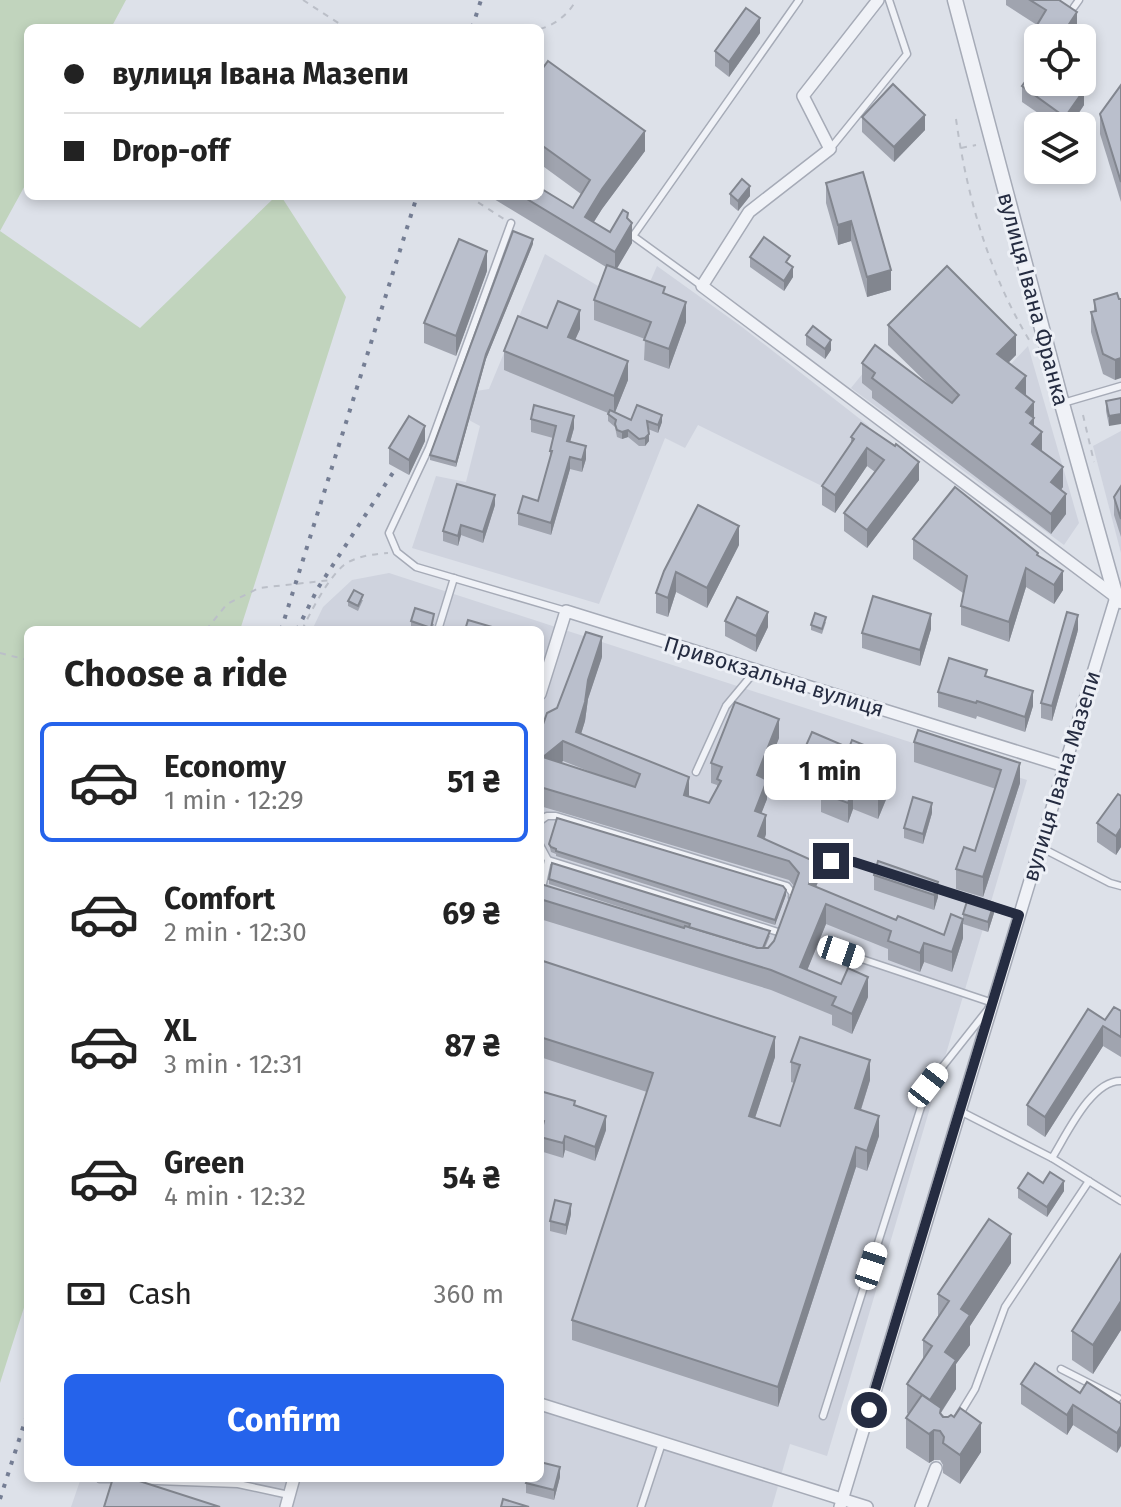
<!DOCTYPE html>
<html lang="en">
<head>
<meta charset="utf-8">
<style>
  body { margin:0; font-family:"Fira Sans",sans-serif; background:#f6f6f6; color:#222; height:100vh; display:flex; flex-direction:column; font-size:30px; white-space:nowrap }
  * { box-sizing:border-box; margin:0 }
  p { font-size:26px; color:#767676 }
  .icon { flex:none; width:44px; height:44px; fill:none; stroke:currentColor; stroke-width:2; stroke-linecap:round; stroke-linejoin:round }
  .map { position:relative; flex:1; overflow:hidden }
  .details { position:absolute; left:24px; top:626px; width:520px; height:856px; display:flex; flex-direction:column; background:#fff; border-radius:12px; box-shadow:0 4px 12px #0003 }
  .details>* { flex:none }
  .guide { position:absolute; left:24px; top:24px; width:520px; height:176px; border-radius:12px; box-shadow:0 4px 12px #0003; display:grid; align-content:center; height:176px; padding:0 40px; background:#fff }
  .controls { position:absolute; left:1024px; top:24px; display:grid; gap:16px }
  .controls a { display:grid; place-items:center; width:72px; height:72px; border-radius:12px; background:#fff; box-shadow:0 4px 12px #0003; font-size:40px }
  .end { position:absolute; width:36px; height:36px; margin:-18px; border:10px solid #252c41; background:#fff; box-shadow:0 0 0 4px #fff }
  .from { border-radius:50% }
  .bubble { position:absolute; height:56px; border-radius:12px; background:#fff; box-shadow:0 4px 12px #0003; font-size:26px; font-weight:700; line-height:56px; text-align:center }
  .car { position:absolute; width:24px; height:48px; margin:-24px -12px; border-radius:10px; box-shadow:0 0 6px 2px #0007; background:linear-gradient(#fff 24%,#345 0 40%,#fff 0 76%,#345 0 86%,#fff 0) }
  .guide b { display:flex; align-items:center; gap:28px; height:76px; font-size:30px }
  .guide b+b { border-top:2px solid #e0e0e0 }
  .guide i { width:20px; height:20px; background:#222 }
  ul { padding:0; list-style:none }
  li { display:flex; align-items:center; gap:24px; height:120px; margin:0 16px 12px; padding:0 24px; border:4px solid transparent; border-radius:12px }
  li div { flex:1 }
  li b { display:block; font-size:30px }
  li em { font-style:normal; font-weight:700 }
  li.current { border-color:#2563eb }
  li>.icon { width:72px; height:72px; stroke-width:1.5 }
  h2 { padding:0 40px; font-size:36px; line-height:96px }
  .pay { display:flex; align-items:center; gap:20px; height:88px; padding:0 40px; font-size:30px }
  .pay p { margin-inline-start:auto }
  .action { display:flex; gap:16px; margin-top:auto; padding:16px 40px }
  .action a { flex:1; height:92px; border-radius:12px; background:#2563eb; color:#fff; font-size:32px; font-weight:700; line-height:92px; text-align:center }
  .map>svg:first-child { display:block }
  .built { fill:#cfd3de }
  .green { fill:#c1d4bd }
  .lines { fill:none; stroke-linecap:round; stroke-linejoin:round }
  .service-casing { stroke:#a6abb7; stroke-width:9 }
  .minor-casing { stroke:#a6abb7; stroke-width:14 }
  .tertiary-casing { stroke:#a6abb7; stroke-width:17 }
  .path { stroke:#bbbfc8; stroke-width:2; stroke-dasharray:6 6; stroke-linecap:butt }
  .service { stroke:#f0f2f7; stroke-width:6 }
  .minor { stroke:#f0f2f7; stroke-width:11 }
  .tertiary { stroke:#f0f2f7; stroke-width:14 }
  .rail { stroke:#757e94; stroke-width:4; stroke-dasharray:4 8; stroke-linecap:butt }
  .wall { fill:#a0a4af; fill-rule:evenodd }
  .shaded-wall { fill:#82868f }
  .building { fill:#babfcc; stroke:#82868f; stroke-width:2; fill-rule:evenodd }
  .route { stroke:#252c41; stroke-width:10 }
  .labels { text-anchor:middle; stroke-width:6; stroke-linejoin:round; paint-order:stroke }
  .street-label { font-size:22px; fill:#252c41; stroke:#edf0f6 }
</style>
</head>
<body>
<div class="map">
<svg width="1121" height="1507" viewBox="0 0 1121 1507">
  <rect width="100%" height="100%" fill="#dde1e9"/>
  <!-- built -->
  <g class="built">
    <path d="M545 254 603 289 616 267 650 282 657 266 742 327 869 426 828 489 698 425 685 448 665 438 599 604 412 548 436 476 466 482 480 426 467 419 476 391 489 389Z"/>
    <path d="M1028 346 1079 523 1064 545 851 388 877 356 958 420Z"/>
    <path d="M1121 431V553L1093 446Z"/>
    <path d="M389 573 1027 780 827 1456 790 1444 772 1507H71L81 1478H540V630H312L323 607 352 580Z"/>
  </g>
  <!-- green -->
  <path class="green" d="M0 0H126L111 28H28V180L0 231 140 328 276 196H281L346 297 240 630H28V1295L0 1383Z"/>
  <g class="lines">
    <!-- service casing -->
    <g class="service-casing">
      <g id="service">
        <path d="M1074 7 1079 0"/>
        <path d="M830 149 907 54 889 0"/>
        <path d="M511 223 429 448 389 533 397 552 416 567 566 611"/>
        <path d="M702 286 633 236 799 0"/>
        <path d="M1063 403 1121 386"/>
        <path d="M438 630 454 578"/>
        <path d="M696 772 726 706 756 670"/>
        <path d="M540 821 547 816H556L787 886 793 894 792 897"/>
        <path d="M540 845 548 860 542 888 543 890"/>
        <path d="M1040 847 1110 883 1121 886"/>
        <path d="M548 860 778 932"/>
        <path d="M831 861 854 862 882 871"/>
        <path d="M931 887 973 900"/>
        <path d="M988 905 1019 915"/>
        <path d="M960 1111 1052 1158 1121 1201"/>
        <path d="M1052 1158C1066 1136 1091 1080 1121 1081"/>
        <path d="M1061 1369 1118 1398"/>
        <path d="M823 1416 928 1085 993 1003 841 952"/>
        <path d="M958 1417 975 1389 1005 1307 1089 1181"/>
        <path d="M100 1479H119"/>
        <path d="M130 1480 238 1484 289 1495"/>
        <path d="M641 1507 662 1443"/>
      </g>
    </g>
    <!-- minor casing -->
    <g class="minor-casing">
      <g id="minor">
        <path d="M540 694 566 611 1064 766"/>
        <path d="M540 1404 867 1507"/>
        <path d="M286 1507 294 1478"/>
        <path d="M840 1507 1116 597 702 286 749 212 830 149 803 96 878 0"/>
        <path d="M921 1507 936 1468"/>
      </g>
    </g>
    <!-- tertiary casing -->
    <g class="tertiary-casing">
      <path id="tertiary" d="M955 0 1062 404 1116 597 1121 601"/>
    </g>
    <!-- path -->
    <g class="path">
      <path d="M303 0 346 28"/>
      <path d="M540 29C555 25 569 14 576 0"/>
      <path d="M956 119C967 197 989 275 1031 343"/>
      <path d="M961 148 976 145"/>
      <path d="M468 196 504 219"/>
      <path d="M1083 415 1094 462"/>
      <path d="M206 630 227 604 259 588 331 580"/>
      <path d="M302 630C311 611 328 578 344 565 356 556 374 554 388 553"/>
      <path d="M0 653 28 660"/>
    </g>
    <!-- service -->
    <use href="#service" class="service"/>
    <!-- minor -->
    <use href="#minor" class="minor"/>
    <!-- tertiary -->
    <use href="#tertiary" class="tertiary"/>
    <!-- rail -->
    <g class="rail">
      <path d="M472 28 481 0"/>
      <path d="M281 630 417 196"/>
      <path d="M297 630 318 588 396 468"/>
      <path d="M0 1499 28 1412"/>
    </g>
  </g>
  <!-- wall -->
  <g class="wall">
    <path d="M1006 0H1059L1077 31 1038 38V59L1031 55V35L1037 25 1006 5Z"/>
    <path d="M760 33 729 77 715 66V51Z"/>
    <path d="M540 72 645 151 602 209 594 222 610 232 628 218 632 243 616 269 665 294 686 322 669 369 644 360 645 339 594 320V300L606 267 489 196H540L573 208 581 194 540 164Z"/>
    <path d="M1121 85V202L1100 134V114Z"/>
    <path d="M1022 86 1084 105 1070 126H1057L1022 102Z"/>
    <path d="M862 117 925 130 894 162 862 132Z"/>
    <path d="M863 172 891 290 867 297 851 241 838 245 826 203V183Z"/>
    <path d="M730 194 750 196 738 211 730 204Z"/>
    <path d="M533 244 486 359 456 467 430 460V455Z"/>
    <path d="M750 257 790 265 793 277 784 291 750 267Z"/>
    <path d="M487 271 456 356 424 343V323Z"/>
    <path d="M1119 299 1115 380 1103 374 1091 332V312H1094V300Z"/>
    <path d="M888 325 1016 355 1008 363 1026 396 1034 402V426L1042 451 1063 487 1061 490 1066 514 1051 534 872 398V391L862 383V363L931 387 888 345Z"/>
    <path d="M547 328 580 329 575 339 628 380 615 412 631 420 662 422 658 433 648 429 649 441 645 446H639L628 437 622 439 617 437 615 427 608 421V413L504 370V351Z"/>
    <path d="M806 335 831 350 825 359 806 345Z"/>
    <path d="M1121 398 1109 426 1106 411V401Z"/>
    <path d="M531 419 574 428 570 442 586 459 582 472 570 469 551 535 518 525V513L538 501 550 460V451L553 438 531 432Z"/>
    <path d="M851 437 919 480 867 548 844 531V513L875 472 867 466 835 513 822 505V486L851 444Z"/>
    <path d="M425 441 409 475 389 464V448Z"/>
    <path d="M1121 486V537L1114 515V497Z"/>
    <path d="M495 505 483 543 461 535 458 546 443 541V531Z"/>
    <path d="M913 539 1038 555 1063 590 1054 604 1026 587 1009 642 961 625V606L963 593 913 559Z"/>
    <path d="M739 545 707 608 676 592 668 617 656 613V593L664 571Z"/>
    <path d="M363 600 358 611 348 606V601Z"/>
    <path d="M411 621 434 624 432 630H411Z"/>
    <path d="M725 621 768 627 756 652 725 636Z"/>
    <path d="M826 622 822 634 811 630V625Z"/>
    <path d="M931 629 920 666 862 648V633Z"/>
    <path d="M1078 630 1052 721 1041 718V703Z"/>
    <path d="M602 657 588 699 585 721 581 734 689 796 709 803 717 787V785L711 783V763L779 738 763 778 767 799 761 813 766 834 765 838 818 882 816 887 896 920 944 935 963 918V914L994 913 988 932 963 924V938L952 972 924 962 920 972 888 960V949L826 924 807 970 868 997 852 1034 832 1025V1015L771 990 540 919V887L685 928 549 884V879L770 936 765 948H768L774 941 794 886 789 880 540 806V733L557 708ZM563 761 591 772 561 763Z"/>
    <path d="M987 676 1033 706 1025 732 977 716 976 719 938 707V692Z"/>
    <path d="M914 742 1020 763V783L983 897 956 889V869L975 851 996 789 914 762Z"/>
    <path d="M864 753 892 785 878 819 853 809 848 823 821 812V796L797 786V766Z"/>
    <path d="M1121 796V847L1116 855 1097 842V823Z"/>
    <path d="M932 813 923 844 904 838V828Z"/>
    <path d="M549 844 786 895 775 925 556 856V854L551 852Z"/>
    <path d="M874 875 938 897 934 910 874 890Z"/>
    <path d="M540 960 775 1057 755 1118 780 1126 794 1083 791 1082V1062L870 1080 861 1110 879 1136 867 1171 856 1167 778 1407 572 1340V1320L647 1092 540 1057Z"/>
    <path d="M1121 1011V1057L1103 1046 1045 1137 1027 1125V1105L1105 1020Z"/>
    <path d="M540 1080V1092L575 1105 606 1130 595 1161 565 1150 563 1158 540 1151Z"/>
    <path d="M1043 1183 1064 1191 1047 1217 1018 1198V1188Z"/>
    <path d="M571 1214 566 1235 550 1231V1221Z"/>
    <path d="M1121 1254V1330L1093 1374 1072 1360V1331Z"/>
    <path d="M1011 1263 970 1326V1345L956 1364V1389L941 1413 981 1452 960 1484 943 1473V1465L940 1460H934L929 1463 906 1448V1418L909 1415 907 1413V1384L923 1360V1340L938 1316V1294Z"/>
    <path d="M1021 1384 1080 1393 1121 1404 1117 1453 1073 1425 1067 1435 1021 1404Z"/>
    <path d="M560 1477 554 1500 526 1493V1483Z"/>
  </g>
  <!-- shaded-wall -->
  <g class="shaded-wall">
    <path d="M1077 12V31L1073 38H1060Z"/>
    <path d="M760 18V33L729 77V62Z"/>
    <path d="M1084 90V105L1070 126H1065V117Z"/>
    <path d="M925 115V130L894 162V147Z"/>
    <path d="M645 131V151L602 209 586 234 585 217 602 189Z"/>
    <path d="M750 186V196L738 211V201Z"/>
    <path d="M851 221V241L838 245V225Z"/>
    <path d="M632 223V243L615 272V252Z"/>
    <path d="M533 239V244L486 359 456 467V462L486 354Z"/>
    <path d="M487 251V271L456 356V336Z"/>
    <path d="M793 267V277L784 291V281Z"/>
    <path d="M891 270V290L867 297V277Z"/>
    <path d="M686 302V322L669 369V349Z"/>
    <path d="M580 310V329L568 356V337Z"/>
    <path d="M1016 335V355L997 374V354Z"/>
    <path d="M831 340V350L825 359V349Z"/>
    <path d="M1121 358V378L1115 380V360Z"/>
    <path d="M628 361V380L614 415V396Z"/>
    <path d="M1026 376V396L1016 388Z"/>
    <path d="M1034 402V437L1026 412Z"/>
    <path d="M1121 414V424L1109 426V416Z"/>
    <path d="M662 415V422L658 433V425Z"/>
    <path d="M574 416V428L567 453V441Z"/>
    <path d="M425 426V441L409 475V460Z"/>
    <path d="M628 430V437L622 439V432Z"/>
    <path d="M1042 432V452L1032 444Z"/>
    <path d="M649 434V441L645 446V438Z"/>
    <path d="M586 446V459L582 472V460Z"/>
    <path d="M867 448V466L835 513V495Z"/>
    <path d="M570 457V469L551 535V523Z"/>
    <path d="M919 462V480L867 548V530Z"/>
    <path d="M1063 467V487L1051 502V482Z"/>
    <path d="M1066 494V514L1051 534V514Z"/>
    <path d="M495 495V505L483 543V532Z"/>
    <path d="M461 525V535L458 546V536Z"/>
    <path d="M739 526V545L707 608V588Z"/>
    <path d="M1026 568V587L1009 642V622Z"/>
    <path d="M1063 571V590L1054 604V585Z"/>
    <path d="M676 572V592L668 617V598Z"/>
    <path d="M768 612V627L756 652V636Z"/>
    <path d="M931 614V629L920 666V650Z"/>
    <path d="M1078 615V630L1052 721V706Z"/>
    <path d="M602 637V657L588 699 585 721 577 747 576 732 588 680Z"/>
    <path d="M1033 691V706L1025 732V717Z"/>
    <path d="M779 719V738L757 795V775Z"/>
    <path d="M563 741V761L543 776V757Z"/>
    <path d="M1020 763V783L983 897V877Z"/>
    <path d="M892 765V785L878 819V799Z"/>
    <path d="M689 777V796L684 795Z"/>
    <path d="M767 780V799L755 830V811Z"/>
    <path d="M853 789V809L848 823V803Z"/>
    <path d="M932 803V813L923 844V834Z"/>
    <path d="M766 815V834L759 852 758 836Z"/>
    <path d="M1121 828V847L1116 855V836Z"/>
    <path d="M818 863V882L809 903V884Z"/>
    <path d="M938 882V897L934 910V895Z"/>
    <path d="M786 890V895L775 925V920Z"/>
    <path d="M994 903V913L988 932V922Z"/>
    <path d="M826 904V924L802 983 800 967Z"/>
    <path d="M963 919V938L952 972V952Z"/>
    <path d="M924 943V962L920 972V953Z"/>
    <path d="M868 977V997L852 1034V1014Z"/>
    <path d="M1103 1026V1046L1045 1137V1117Z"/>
    <path d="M775 1037V1057L749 1136V1116Z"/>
    <path d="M870 1060V1080L855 1128V1108Z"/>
    <path d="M606 1116V1130L595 1161V1147Z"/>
    <path d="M879 1116V1136L867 1171V1151Z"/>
    <path d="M565 1136V1150L563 1158V1143Z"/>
    <path d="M856 1147V1167L778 1407V1387Z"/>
    <path d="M1064 1181V1191L1047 1217V1207Z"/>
    <path d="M571 1204V1214L566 1235V1225Z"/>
    <path d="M1011 1234V1263L970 1326V1345L956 1364V1389L930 1429V1400L945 1352 961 1309Z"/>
    <path d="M1121 1301V1330L1093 1374V1345Z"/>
    <path d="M1073 1405V1425L1067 1435V1415Z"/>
    <path d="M981 1423V1452L960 1484V1455Z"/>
    <path d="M1121 1426V1446L1117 1453V1433Z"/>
    <path d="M934 1430V1460L929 1463V1434Z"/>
    <path d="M560 1467V1477L554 1500V1490Z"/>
  </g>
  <!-- building -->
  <g class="building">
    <path d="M1030 0H1059L1077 12 1060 38H1038V39L1031 35 1046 10Z"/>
    <path d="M746 8 760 18 729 62 715 51Z"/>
    <path d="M548 61 645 131 602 189 585 217 610 232 623 210 628 213 627 218 632 223 615 252 522 196H540V188L573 208 590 180 540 144V72Z"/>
    <path d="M1038 64V82H1072L1084 90 1065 117 1022 86Z"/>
    <path d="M893 84 925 115 894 147 862 117Z"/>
    <path d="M1121 85V182L1100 114Z"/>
    <path d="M863 172 891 270 867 277 851 221 838 225 826 183Z"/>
    <path d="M742 179 750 186 738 201 730 194Z"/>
    <path d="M513 231 533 239 486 354 456 462 430 455Z"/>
    <path d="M764 237 790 256 786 262 793 267 784 281 750 257Z"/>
    <path d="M459 239 487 251 456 336 424 323Z"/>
    <path d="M607 265 665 287 663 293 686 302 669 349 644 340 651 322 594 300Z"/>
    <path d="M947 266 1016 335 997 354 1026 376 1016 388 1034 402 1026 412 1034 418 1030 423 1042 432 1032 444 1063 467 1051 482 1066 494 1051 514 872 378 875 373 862 363 875 345 952 403 959 395 888 325Z"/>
    <path d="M1117 293 1119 299H1121V358L1115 360 1103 354 1091 312 1096 311 1094 300Z"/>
    <path d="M558 301 580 310 568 337 628 361 614 396 504 351 518 316 547 328Z"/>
    <path d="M813 326 831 340 825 349 806 335Z"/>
    <path d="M1121 398V414L1109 416 1106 401Z"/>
    <path d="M534 405 574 416 567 441 586 446 582 460 570 457 551 523 518 513 523 496 538 501 552 451H550L556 426 531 419Z"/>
    <path d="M637 405 662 415 658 425 647 421 649 434 645 438 639 439 628 430 622 432 617 430 615 424 616 420 608 414 610 410 631 420Z"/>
    <path d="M409 416 425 426 409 460 389 448Z"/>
    <path d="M861 423 895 446 896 444 919 462 867 530 844 513 884 460 867 448 835 495 822 486 854 439 851 437Z"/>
    <path d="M457 484 495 495 483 532 461 525 458 536 443 531Z"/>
    <path d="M1121 486V519L1114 497Z"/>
    <path d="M955 487 1038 553 1037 555 1063 571 1054 585 1026 568 1009 622 961 606 967 576 913 539Z"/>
    <path d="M698 505 739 526 707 588 676 572 668 598 656 593 664 571Z"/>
    <path d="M354 590 363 595 358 606 348 601Z"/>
    <path d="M873 596 931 614 920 650 862 633Z"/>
    <path d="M737 597 768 612 756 636 725 621Z"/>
    <path d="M415 608 434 614 431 628 411 621Z"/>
    <path d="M1067 612 1078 615 1052 706 1041 703Z"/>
    <path d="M815 613 826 617 822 629 811 625Z"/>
    <path d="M468 620 499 629 498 630H465Z"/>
    <path d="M586 632 602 637 588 680 585 702 576 732 689 777 684 795 709 803 721 781 717 779 722 767 711 763 735 702 779 719 757 775 767 780 755 811 766 815 758 836 818 863 809 884 896 920 898 916 944 935 951 914 963 919 952 952 924 943 920 953 888 941 891 931 826 904 800 967 841 984 848 968 868 977 852 1014 832 1005 836 997 771 970 540 899 541 884 684 928 685 926 758 948H768L774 941 799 873 789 861 540 787V733L547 713 557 708ZM563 741 640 774 635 787 543 757Z"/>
    <path d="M949 658 987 670 985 676 1033 691 1025 717 977 701 976 703 938 692Z"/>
    <path d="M918 730 1020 763 983 877 956 869 964 847 975 851 1001 770 914 742Z"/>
    <path d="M812 732 849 748 852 740 864 745 861 752 892 765 878 799 853 789 848 803 821 793 827 779 797 766Z"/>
    <path d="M1118 794 1121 796V828L1116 836 1097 823Z"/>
    <path d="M913 797 932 803 923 834 904 828Z"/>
    <path d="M557 818 783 886 786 890 775 920 556 851V849L551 847 549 844Z"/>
    <path d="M878 861 938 882 934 895 874 875Z"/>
    <path d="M552 863 770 931 763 948H758L689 927 690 924 549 879Z"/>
    <path d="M969 895 994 903 988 922 963 914Z"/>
    <path d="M540 960 775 1037 749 1116 780 1126 800 1065 791 1062 800 1037 870 1060 855 1108 879 1116 867 1151 856 1147 778 1387 572 1320 653 1073 540 1037Z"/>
    <path d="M1114 1007 1121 1011V1037L1103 1026 1045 1117 1027 1105 1088 1009 1105 1020Z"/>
    <path d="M540 1091 575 1101 574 1105 606 1116 595 1147 565 1136 563 1143 540 1137 544 1121 540 1119Z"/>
    <path d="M1050 1172 1064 1181 1047 1207 1018 1188 1028 1173 1043 1183Z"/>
    <path d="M555 1200 571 1204 566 1225 550 1221Z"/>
    <path d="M989 1219 1011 1234 961 1309 970 1315 945 1352 956 1360 930 1400 907 1384 932 1346 923 1340 949 1301 938 1294Z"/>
    <path d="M1121 1254V1301L1093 1345 1072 1331Z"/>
    <path d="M1035 1363 1080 1393 1087 1382 1121 1404V1426L1117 1433 1073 1405 1067 1415 1021 1384Z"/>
    <path d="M922 1395 941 1408 940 1413 943 1417H948L951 1415 954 1417 960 1408 981 1423 960 1455 943 1443 944 1437 940 1431 934 1430 929 1434 906 1418Z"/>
    <path d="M540 1462 560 1467 554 1490 526 1483 528 1478H540Z"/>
    <path d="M113 1478H130L220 1507H104Z"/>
    <path d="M503 1499 529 1507H501Z"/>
  </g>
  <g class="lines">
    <!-- route -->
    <path class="route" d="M831 861 854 862 1019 915 869 1410"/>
  </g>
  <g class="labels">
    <!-- street labels -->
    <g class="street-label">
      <text transform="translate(1034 299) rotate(75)" y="8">вулиця Івана Франка</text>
      <text transform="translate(774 676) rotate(17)" y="8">Привокзальна вулиця</text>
      <text transform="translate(1061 776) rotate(-73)" y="8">вулиця Івана Мазепи</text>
    </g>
  </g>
</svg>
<div class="controls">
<a><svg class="icon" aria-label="locate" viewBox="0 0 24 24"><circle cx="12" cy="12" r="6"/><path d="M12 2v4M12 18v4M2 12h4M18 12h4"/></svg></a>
<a><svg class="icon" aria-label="layers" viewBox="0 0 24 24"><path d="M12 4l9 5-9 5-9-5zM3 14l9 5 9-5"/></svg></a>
</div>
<i class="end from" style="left:869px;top:1410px"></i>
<i class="end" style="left:831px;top:861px"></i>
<div class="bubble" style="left:764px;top:744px;width:132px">1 min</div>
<i class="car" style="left:841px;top:952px;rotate:109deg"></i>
<i class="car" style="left:928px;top:1085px;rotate:38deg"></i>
<i class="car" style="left:871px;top:1266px;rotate:18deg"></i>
<div class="guide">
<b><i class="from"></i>вулиця Івана Мазепи</b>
<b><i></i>Drop-off</b>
</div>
<section class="details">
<h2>Choose a ride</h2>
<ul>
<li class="current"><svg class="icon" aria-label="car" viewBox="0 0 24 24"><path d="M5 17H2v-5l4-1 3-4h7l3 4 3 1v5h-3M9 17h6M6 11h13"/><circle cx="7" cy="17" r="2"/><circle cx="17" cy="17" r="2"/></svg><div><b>Economy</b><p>1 min · 12:29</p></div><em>51 ₴</em></li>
<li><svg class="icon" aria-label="car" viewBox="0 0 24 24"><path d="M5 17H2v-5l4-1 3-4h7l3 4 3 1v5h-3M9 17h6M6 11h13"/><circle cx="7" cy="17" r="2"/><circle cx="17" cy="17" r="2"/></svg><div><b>Comfort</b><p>2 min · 12:30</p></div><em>69 ₴</em></li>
<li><svg class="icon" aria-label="car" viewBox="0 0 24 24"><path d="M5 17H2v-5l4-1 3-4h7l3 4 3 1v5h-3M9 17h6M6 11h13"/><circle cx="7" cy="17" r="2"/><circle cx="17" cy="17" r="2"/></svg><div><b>XL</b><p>3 min · 12:31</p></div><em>87 ₴</em></li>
<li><svg class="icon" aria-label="car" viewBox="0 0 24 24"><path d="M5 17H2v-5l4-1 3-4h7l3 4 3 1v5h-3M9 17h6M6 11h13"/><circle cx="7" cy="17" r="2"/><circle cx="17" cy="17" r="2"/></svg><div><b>Green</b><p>4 min · 12:32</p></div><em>54 ₴</em></li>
</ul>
<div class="pay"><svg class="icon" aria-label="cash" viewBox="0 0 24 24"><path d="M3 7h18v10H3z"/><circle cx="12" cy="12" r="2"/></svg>Cash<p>360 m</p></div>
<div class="action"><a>Confirm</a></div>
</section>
</div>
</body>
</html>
